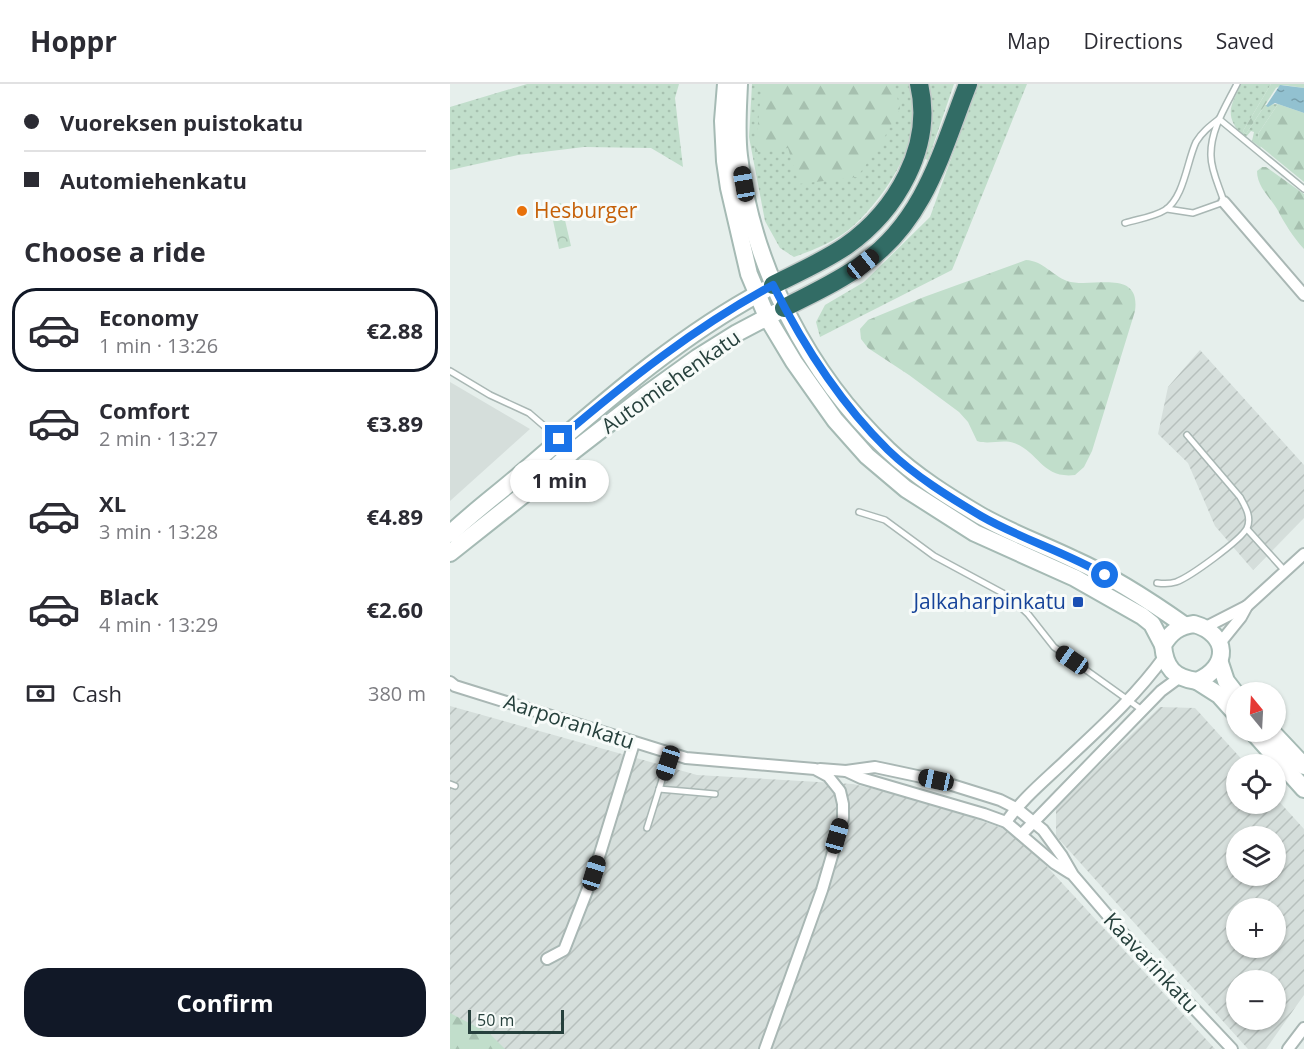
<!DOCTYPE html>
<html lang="en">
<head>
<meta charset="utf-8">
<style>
  body { margin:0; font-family:"Open Sans",sans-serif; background:#f7f7f7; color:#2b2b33; height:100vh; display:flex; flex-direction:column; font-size:22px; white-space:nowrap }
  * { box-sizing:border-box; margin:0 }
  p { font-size:20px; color:#7c7c81 }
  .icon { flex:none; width:33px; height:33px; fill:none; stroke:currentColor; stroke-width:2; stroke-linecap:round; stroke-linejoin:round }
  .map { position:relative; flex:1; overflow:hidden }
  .sheet { display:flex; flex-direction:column; background:#fff; width:450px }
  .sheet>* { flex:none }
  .hud { display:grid; align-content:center; height:132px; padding:0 24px; background:#fff }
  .needle { width:39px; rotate:342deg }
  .controls { position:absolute; left:776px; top:598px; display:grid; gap:12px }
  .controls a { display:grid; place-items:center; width:60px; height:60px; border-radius:50%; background:#fff; box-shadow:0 2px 4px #0004; font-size:30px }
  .scale { position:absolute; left:18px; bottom:15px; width:96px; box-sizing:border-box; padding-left:6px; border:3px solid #26403c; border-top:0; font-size:16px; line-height:21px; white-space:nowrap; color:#26403c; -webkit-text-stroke:4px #f7fbf9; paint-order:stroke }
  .end { position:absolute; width:27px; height:27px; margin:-14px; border:8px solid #1a73e8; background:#fff; box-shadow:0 0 0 3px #fff }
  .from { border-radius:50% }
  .bubble { position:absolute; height:42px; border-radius:21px; background:#fff; box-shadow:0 2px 4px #0004; font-size:20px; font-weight:700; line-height:42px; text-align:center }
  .car { position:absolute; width:18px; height:36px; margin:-18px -9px; border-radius:8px; box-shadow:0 0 4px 2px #0007; background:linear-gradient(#222 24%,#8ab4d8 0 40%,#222 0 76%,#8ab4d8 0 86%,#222 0) }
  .hud b { display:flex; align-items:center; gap:21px; height:57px; font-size:22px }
  .hud b+b { border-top:2px solid #e1e1e2 }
  .hud i { width:15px; height:15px; background:#2b2b33 }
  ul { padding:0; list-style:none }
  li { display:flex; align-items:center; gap:18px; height:84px; margin:0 12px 9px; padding:0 12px; border:3px solid transparent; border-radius:24px }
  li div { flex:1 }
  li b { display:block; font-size:22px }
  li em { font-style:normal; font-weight:700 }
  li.selected { border-color:#111827 }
  li>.icon { width:54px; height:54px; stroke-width:1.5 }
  h2 { padding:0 24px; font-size:27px; line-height:72px }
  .pay { display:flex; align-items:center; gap:15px; height:66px; padding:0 24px; font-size:22px }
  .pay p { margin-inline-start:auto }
  .cta { display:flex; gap:12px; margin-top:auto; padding:12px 24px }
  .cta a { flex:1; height:69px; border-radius:24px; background:#111827; color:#fff; font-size:24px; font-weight:700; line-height:69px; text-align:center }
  header { display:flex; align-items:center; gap:36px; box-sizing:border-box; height:84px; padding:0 30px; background:#fff; border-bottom:2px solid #e1e1e2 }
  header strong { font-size:28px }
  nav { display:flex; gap:33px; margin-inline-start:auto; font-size:21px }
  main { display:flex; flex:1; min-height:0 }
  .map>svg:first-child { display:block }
  .built { fill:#d5dedb }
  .industrial { fill:url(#industrial-furrows); fill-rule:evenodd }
  .grass { fill:url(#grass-dots) }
  .forest { fill:url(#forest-firs) }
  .park { fill:url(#park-crowns) }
  .water { fill:url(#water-ripples) }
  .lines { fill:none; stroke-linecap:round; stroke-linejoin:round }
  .lane-casing { stroke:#a9b7b4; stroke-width:8 }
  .street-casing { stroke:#a9b7b4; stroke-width:14 }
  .secondary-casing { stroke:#a5bab4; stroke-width:20 }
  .highway-casing { stroke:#c2cac8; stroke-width:21 }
  .lane { stroke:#fff; stroke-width:5 }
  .street { stroke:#fff; stroke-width:10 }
  .secondary { stroke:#fff; stroke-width:16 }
  .highway { stroke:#326c65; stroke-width:18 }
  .route { stroke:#1a73e8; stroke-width:8 }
  .food-dot { fill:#e8710a; stroke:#f7fbf9; stroke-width:2 }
  .transit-dot { fill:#1a4fb4; stroke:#f7fbf9; stroke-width:2 }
  .labels { text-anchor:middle; stroke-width:6; stroke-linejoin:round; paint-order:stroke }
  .food-label { font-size:21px; fill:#c56008; stroke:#f7fbf9; text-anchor:start }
  .street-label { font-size:21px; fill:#26403c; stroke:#f7fbf9 }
  .transit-label { font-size:21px; fill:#164399; stroke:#f7fbf9; text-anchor:end }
</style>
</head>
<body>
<header>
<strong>Hoppr</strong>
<nav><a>Map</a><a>Directions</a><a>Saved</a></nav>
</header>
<main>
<section class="sheet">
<div class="hud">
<b><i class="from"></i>Vuoreksen puistokatu</b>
<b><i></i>Automiehenkatu</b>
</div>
<h2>Choose a ride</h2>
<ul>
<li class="selected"><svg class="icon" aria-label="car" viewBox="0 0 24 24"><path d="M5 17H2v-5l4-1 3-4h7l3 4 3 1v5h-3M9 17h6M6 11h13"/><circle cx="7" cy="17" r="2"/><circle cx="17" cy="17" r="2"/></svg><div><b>Economy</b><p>1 min · 13:26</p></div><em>€2.88</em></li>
<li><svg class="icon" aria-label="car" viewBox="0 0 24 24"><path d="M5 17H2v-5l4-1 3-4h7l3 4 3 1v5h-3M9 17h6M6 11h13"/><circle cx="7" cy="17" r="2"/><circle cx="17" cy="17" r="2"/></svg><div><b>Comfort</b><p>2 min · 13:27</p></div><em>€3.89</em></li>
<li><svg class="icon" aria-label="car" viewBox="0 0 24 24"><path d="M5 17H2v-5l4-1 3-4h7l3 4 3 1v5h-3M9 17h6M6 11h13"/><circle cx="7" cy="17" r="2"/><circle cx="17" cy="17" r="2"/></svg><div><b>XL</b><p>3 min · 13:28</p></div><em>€4.89</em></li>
<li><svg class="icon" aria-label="car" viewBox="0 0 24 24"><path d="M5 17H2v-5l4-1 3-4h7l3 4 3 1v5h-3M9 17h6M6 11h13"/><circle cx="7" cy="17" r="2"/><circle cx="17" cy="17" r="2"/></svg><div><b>Black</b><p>4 min · 13:29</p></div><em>€2.60</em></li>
</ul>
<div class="pay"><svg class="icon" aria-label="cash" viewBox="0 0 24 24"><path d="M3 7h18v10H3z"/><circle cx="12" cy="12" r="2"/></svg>Cash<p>380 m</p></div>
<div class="cta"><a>Confirm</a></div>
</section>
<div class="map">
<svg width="854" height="965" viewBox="0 0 854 965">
  <defs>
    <pattern id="industrial-furrows" width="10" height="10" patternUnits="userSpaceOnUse" patternTransform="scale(1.5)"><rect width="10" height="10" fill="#d5dedb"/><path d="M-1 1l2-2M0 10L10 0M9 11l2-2" fill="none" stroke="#b7c0bd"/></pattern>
    <pattern id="grass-dots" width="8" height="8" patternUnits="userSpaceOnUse" patternTransform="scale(1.5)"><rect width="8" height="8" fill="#c1decb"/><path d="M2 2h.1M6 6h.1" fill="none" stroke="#a6c0af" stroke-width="1.8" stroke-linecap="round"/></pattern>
    <pattern id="forest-firs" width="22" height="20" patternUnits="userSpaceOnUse" patternTransform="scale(1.5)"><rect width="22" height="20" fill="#c1decb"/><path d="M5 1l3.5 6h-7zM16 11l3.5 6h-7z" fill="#a6c0af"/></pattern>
    <pattern id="park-crowns" width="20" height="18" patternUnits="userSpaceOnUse" patternTransform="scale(1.5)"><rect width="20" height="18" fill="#c1decb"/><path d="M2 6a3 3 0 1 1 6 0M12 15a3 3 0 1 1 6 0" fill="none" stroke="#a6c0af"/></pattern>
    <pattern id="water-ripples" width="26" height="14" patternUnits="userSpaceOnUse" patternTransform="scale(1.5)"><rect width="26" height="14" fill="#92c1d0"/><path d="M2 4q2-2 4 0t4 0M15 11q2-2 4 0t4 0" fill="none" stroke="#779eaa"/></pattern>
  </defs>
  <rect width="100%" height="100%" fill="#e6efec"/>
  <!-- built -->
  <path class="built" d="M0 298 80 345 0 417Z"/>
  <!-- industrial -->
  <g class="industrial">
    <path d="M750 266 854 381V434L803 486 765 442 738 379 708 350 718 303Z"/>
    <path d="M0 622 247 691 403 700 478 718 566 749 765 965H0Z"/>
    <path d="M710 623 745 624 797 681H786V720H825V713L854 745V911L816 965H798L606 752V723ZM786 753H825V792H786ZM786 825H825V864H786ZM786 897H825V936H786Z"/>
  </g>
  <!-- grass -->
  <g class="grass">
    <path d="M77 0H229L225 14 233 83 201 64 134 63 68 71 0 86V23Z"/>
    <path d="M302 0H461C462 10 465 22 465 32 462 72 431 117 402 143 386 157 364 166 344 173L330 164 315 137 299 53Z"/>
    <path d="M479 0H504L478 76 472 74 480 38Z"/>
    <path d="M528 0H577L502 186 370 253 366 238 375 221 414 198 480 133Z"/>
    <path d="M791 0H821L793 47 796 50 815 21 828 20 808 50 811 64 802 57 804 48 801 47 796 53H793C774 31 780 23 791 0Z"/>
  </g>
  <!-- forest -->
  <g class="forest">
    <path d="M312 0H444L450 25 429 63 407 93 349 100 338 64 305 68Z"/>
    <path d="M821 0H854V4L833 1 826 4 796 50 793 47Z"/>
    <path d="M828 20 854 29V98L810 62 808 50Z"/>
    <path d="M812 83H816L854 110V165C843 153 835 140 827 125 820 113 807 103 807 87Z"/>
    <path d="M576 176C593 177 602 191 617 197 641 205 691 183 685 227L642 367 634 383 625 391C592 395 589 368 564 359 552 355 539 361 527 357L518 338 509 328 459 291 418 264 411 255 410 245 418 236 474 213Z"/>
    <path d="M0 929 40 950 55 965H0Z"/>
  </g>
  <!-- park -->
  <path class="park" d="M111 119 121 162 109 165 100 122Z"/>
  <!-- water -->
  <path class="water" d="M830 1 854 4V29L825 19 818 23 816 22Z"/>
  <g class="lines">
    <!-- lane casing -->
    <g class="lane-casing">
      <g id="lane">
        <path d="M769 35 854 105"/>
        <path d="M717 125 743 129 774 118C770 104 761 87 761 72 760 46 776 22 787 0"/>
        <path d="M675 139C688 135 704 133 715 126 734 114 737 77 746 58 752 48 760 42 769 35"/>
        <path d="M0 287 40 311 79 329 108 354"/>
        <path d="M409 428 435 436 484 472 560 513 578 530 604 563 692 626"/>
        <path d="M797 445 835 487"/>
        <path d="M707 499C714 500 720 500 726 498 740 493 791 456 797 444 802 433 795 422 790 413L737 351"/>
        <path d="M0 700 5 702"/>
        <path d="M209 705 265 710"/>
        <path d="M197 744 220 670"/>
      </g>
    </g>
    <!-- street casing -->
    <g class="street-casing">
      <g id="street">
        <path d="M774 118 854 211"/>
        <path d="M756 543 797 522"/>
        <path d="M770 559 791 533 797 522 854 470"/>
        <path d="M0 598 5 602 236 674 365 685 378 692 390 707 393 720V734L372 806 315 965"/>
        <path d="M370 685 396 687 425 683 486 696 550 716 566 724 593 746 612 772 623 791 671 847 782 965"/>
        <path d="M396 687 411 694 534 730 556 738 604 779 620 789"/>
        <path d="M556 738C572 715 594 697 614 678 649 645 686 612 714 573"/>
        <path d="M572 750 711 607 730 593"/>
        <path d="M97 875 114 866 144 789 184 659"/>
        <path d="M838 965 854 944"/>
      </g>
    </g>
    <!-- secondary casing -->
    <g class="secondary-casing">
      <g id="secondary">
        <path d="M276 0 273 37 275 77 279 104 299 190 317 233 344 278 385 336 417 372 456 405 525 449 625 494 692 532 702 540 713 561"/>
        <path d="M289 0C288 24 286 49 289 72 302 182 358 290 438 366 465 392 499 413 531 432 561 449 594 461 625 476 663 493 700 517 734 541"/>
        <path d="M0 450C23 428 49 409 73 388 150 322 225 254 315 206"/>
        <path d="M0 469 87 400 122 368 197 310 247 274 287 249 327 228"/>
        <path d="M744 540C779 550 780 583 747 597 724 594 715 584 713 561 721 548 729 542 744 540Z"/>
        <path d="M770 579 776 597 786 610"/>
        <path d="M747 597 769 611 786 630"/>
        <path d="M803 648 854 705"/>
        <path d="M822 648 854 682"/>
      </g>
    </g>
    <!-- highway casing -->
    <g class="highway-casing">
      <g id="highway">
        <path d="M323 201C347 189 374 177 396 162 446 127 484 63 469 0"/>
        <path d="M334 224C361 210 390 197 414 179 475 136 492 66 518 0"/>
      </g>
    </g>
    <!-- lane -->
    <use href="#lane" class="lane"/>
    <!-- street -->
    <use href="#street" class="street"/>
    <!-- secondary -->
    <use href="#secondary" class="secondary"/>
    <!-- highway -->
    <use href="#highway" class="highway"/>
  </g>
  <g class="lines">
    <!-- route -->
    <path class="route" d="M109 355C176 298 245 243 323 201 353 261 390 319 438 366 465 392 499 413 531 432 571 455 615 468 655 491"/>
  </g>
  <!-- markers -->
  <circle class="food-dot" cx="72" cy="127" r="6"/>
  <rect class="transit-dot" x="622" y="512" width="12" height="12" rx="3"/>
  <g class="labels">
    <!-- food labels -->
    <g class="food-label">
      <text x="84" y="134">Hesburger</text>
    </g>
    <!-- street labels -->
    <g class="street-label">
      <text transform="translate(221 298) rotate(-35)" y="7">Automiehenkatu</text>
      <text transform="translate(119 638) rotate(18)" y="7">Aarporankatu</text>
      <text transform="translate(701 879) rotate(47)" y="7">Kaavarinkatu</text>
    </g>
    <!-- transit labels -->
    <g class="transit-label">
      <text x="616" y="525">Jalkaharpinkatu</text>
    </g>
  </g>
</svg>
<div class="controls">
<a><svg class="needle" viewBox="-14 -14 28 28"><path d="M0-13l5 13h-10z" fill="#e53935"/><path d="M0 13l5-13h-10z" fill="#7c7c81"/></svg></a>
<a><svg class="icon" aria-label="locate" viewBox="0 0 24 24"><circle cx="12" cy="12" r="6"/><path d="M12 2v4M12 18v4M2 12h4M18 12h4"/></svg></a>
<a><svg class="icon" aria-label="layers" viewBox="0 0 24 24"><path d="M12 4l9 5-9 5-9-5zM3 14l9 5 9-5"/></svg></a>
<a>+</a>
<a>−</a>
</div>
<div class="scale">50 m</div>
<i class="end from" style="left:655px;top:491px"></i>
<i class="end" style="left:109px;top:355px"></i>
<div class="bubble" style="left:60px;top:376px;width:99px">1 min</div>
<i class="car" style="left:294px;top:100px;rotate:350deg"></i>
<i class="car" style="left:413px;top:180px;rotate:51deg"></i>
<i class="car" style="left:622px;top:576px;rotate:305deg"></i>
<i class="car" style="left:218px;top:679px;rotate:198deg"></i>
<i class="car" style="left:486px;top:696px;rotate:282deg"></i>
<i class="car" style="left:387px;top:752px;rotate:16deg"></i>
<i class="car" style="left:144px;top:789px;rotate:17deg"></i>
</div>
</main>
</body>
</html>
